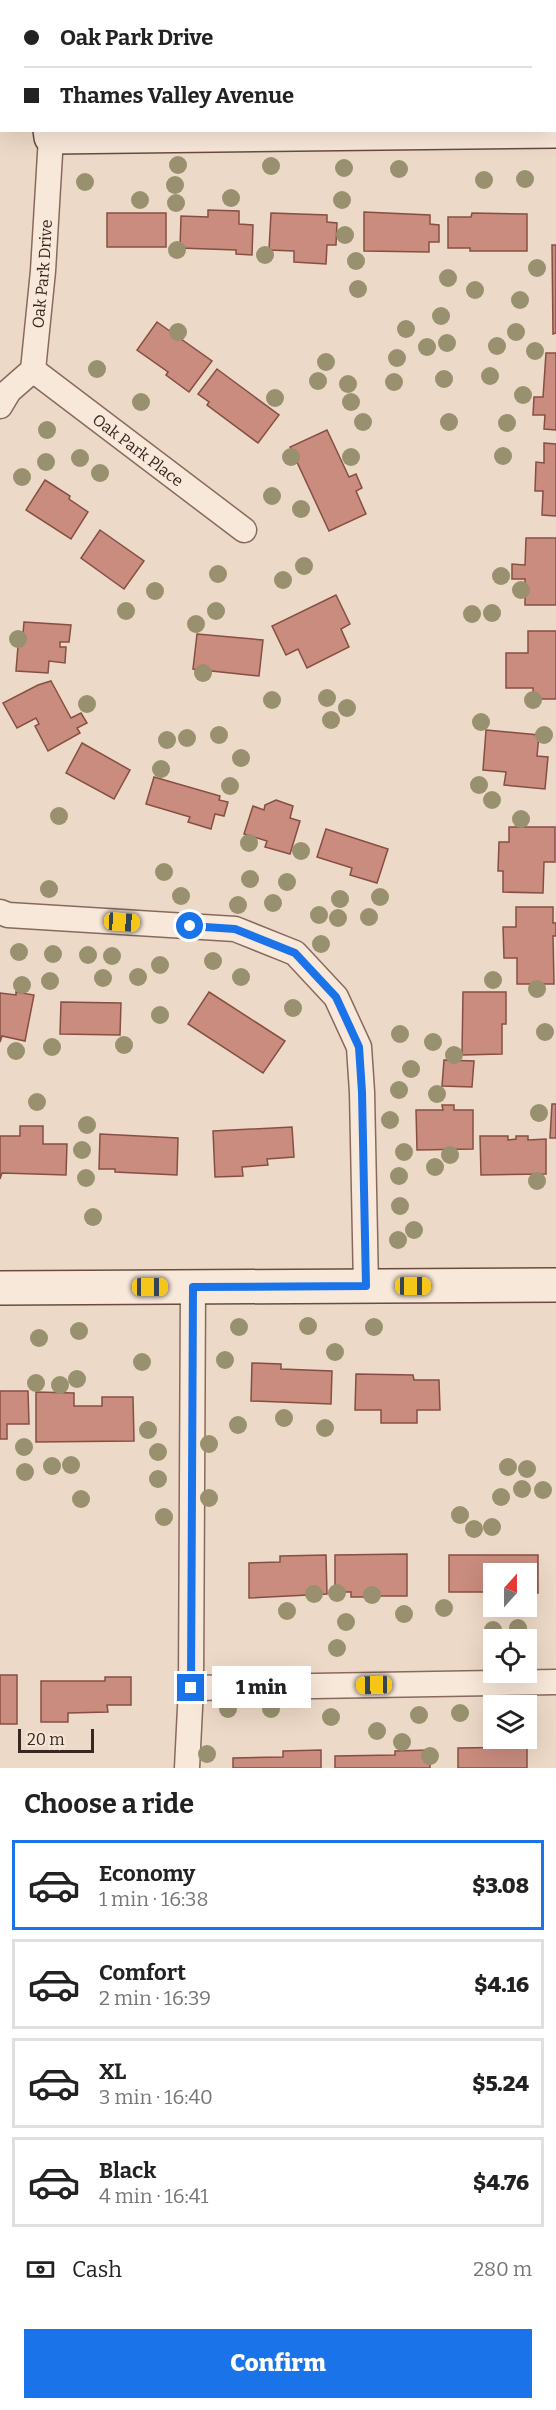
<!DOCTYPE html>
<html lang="en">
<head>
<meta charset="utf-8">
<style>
  body { margin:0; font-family:Bitter,serif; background:#f6f6f6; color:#222; height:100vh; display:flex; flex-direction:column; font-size:22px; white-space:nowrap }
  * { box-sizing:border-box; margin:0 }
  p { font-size:20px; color:#767676 }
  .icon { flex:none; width:33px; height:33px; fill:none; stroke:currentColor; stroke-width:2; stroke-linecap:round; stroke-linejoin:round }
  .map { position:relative; height:1768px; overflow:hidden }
  .drawer { display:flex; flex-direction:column; background:#fff; flex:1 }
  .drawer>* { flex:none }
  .guide { position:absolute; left:0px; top:0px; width:556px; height:132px; box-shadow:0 6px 24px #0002; display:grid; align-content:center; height:132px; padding:0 24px; background:#fff }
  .needle { width:39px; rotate:21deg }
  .buttons { position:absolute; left:483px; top:1563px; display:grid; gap:12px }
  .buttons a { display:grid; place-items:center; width:54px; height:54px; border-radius:0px; background:#fff; box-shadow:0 6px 24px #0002; font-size:30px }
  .scale { position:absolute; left:18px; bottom:15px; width:76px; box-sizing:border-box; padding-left:6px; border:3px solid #382620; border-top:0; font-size:16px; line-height:21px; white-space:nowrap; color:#382620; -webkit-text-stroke:4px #f4e5d6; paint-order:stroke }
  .end { position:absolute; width:27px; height:27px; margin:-14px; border:8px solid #1a73e8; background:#fff; box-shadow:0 0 0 3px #fff }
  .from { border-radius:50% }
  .bubble { position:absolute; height:42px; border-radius:0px; background:#fff; box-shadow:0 6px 24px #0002; font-size:20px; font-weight:800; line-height:42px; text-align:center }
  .car { position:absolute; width:18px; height:36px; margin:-18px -9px; border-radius:8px; box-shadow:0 0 4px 2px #0007; background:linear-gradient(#f5c518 24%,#345 0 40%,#f5c518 0 76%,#345 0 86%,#f5c518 0) }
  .guide b { display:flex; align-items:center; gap:21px; height:57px; font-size:22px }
  .guide b+b { border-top:2px solid #e0e0e0 }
  .guide i { width:15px; height:15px; background:#222 }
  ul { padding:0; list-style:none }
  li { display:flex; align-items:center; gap:18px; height:90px; margin:0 12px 9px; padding:0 12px; border:3px solid #e0e0e0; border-radius:0px }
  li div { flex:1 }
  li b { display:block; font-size:22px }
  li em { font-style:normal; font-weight:800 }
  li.on { border-color:#1a73e8 }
  li>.icon { width:54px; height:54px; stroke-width:1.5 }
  h2 { padding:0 24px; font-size:27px; line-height:72px }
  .pay { display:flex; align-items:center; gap:15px; height:66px; padding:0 24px; font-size:22px }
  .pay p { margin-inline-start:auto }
  .action { display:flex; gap:12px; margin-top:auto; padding:12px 24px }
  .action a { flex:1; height:69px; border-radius:0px; background:#1a73e8; color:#fff; font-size:24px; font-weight:800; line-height:69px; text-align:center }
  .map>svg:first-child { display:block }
  .building { fill:#c98c7e; stroke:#864f44; stroke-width:1.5 }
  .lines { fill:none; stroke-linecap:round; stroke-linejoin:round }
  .street-casing { stroke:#876a5d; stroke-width:27 }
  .secondary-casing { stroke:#694b40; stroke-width:36 }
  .street { stroke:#f8e8da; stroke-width:24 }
  .secondary { stroke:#f8e8da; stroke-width:33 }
  .tree { fill:#98906f }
  .route { stroke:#1a73e8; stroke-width:8 }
  .labels { text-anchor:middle; stroke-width:5; stroke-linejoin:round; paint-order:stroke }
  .street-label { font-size:16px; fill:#382620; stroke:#f4e5d6 }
</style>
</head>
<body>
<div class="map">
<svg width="556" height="1768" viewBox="0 0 556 1768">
  <rect width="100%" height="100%" fill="#edd9c7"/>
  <!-- building -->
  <g class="building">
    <rect x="97" y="0" width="30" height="2"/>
    <path d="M208 210 239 211V224L253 225 252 255 236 254V250L180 248 181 216 208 217Z"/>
    <path d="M364 212 430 215V224L439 225V242H429V252L364 251Z"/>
    <rect x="107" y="213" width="59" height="34"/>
    <path d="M271 213 327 215V222L337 223 336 245H327L326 264 294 262V251L269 250Z"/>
    <path d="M472 213 527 214V251H470V248H448V217H471Z"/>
    <path d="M552 245H556V333L553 334Z"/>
    <path d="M157 322 212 361 189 392 166 375 168 372 137 350Z"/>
    <path d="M546 353H556V430L544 429 545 415H533L534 397H543Z"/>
    <path d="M217 369 279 415 258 443 207 405 209 402 198 394Z"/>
    <path d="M327 430 349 477 356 474 362 488 356 491 366 514 329 531 290 447Z"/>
    <path d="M544 443 556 444V516L542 515 543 491H535L536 462 544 463Z"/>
    <path d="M45 480 70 496 69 499 88 512 71 539 26 510Z"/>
    <path d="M100 530 144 561 124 589 81 558Z"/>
    <path d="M526 538H556V605H525V579H512V564L525 565Z"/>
    <path d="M336 595 350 624 341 629 349 647 307 668 298 649 286 655 272 626Z"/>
    <path d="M24 622 71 625 69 642H60V647H66L65 663 49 661 48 673 16 671 18 646H22Z"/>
    <path d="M528 631H556V699H533V688H506V653H528Z"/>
    <path d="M197 634 263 640 259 676 193 669Z"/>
    <path d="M51 681 71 718 81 713 87 723 77 728 80 733 48 751 35 726 39 724 36 718 17 728 3 703 38 685Z"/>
    <path d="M486 730 539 735 537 756 548 757 545 789 504 785 506 772 483 770Z"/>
    <path d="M82 743 130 770 114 799 66 773Z"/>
    <path d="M154 777 220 796 219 800 228 802 224 816 215 814 211 829 188 822 190 817 146 804Z"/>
    <path d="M276 800 293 806 290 818 300 821 290 854 265 847 267 841 244 834 253 806 264 810 265 805Z"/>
    <path d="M509 827H555V862H544L543 893 503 892V871H498L499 842H509Z"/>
    <path d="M326 829 388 849 377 883 350 875 352 868 317 857Z"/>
    <path d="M516 907H553V923H556V936H553L554 984H517V958H504L503 927H516Z"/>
    <path d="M16 992 34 995 25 1041 2 1036 0 1042V993L16 995Z"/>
    <path d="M209 992 285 1041 263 1073 188 1024Z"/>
    <path d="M463 992H506V1024H502V1054L462 1055Z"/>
    <path d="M61 1002 121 1003 120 1035 60 1034Z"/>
    <path d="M444 1060 474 1061 472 1087 442 1086Z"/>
    <path d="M552 1104H556V1138H550Z"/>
    <path d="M442 1105H454V1110H473V1149L417 1150 416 1110H443Z"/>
    <path d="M20 1126H43V1144H67L66 1175 2 1173 0 1179V1136H20Z"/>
    <path d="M292 1127 294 1157 267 1159 268 1165 242 1167 243 1176 215 1177 213 1131Z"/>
    <path d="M100 1134 178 1138 177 1175 115 1172V1169H99Z"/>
    <path d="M480 1136H508V1140L516 1139V1136H528V1140L546 1139V1174L481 1175Z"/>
    <path d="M252 1363 281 1364V1369L332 1371 331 1404 251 1401Z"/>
    <path d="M356 1374 413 1375 414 1380H439L440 1410H417V1423H381V1410H355Z"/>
    <path d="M0 1391H28L29 1424H7V1439H0Z"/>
    <path d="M36 1392 74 1393V1406H102V1397H133L134 1441 36 1442Z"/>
    <path d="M407 1554V1596H376V1592H366L365 1597H351V1592H335V1555Z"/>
    <path d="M326 1555 327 1594 249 1598V1563L280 1562V1556Z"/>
    <path d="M449 1555H538V1593H526V1574H494V1592H449Z"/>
    <rect x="0" y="1675" width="17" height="49"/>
    <path d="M105 1677H131V1705H107L108 1712 68 1713V1722H41V1681H105Z"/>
    <path d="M527 1747V1768H458V1748Z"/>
    <path d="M321 1750V1768H233V1758L283 1757V1751Z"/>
    <path d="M430 1750V1768H335V1756L395 1755V1751Z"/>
  </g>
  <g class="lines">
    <!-- street casing -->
    <g class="street-casing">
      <g id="street">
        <path id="s1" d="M33 370 244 530"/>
        <path id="s2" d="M0 406 9 391 33 370 43 271 51 137"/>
        <path d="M0 912 8 915 235 929 295 953 336 997 359 1047 362 1092 366 1286"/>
        <path d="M191 1688 556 1682"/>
        <path d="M187 1768 191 1688 193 1287"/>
      </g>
    </g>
    <!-- secondary casing -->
    <g class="secondary-casing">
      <g id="secondary">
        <path d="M48 0V2"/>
        <path d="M50 130 51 137 556 131"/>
        <path d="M0 1288 556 1285"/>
      </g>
    </g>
    <!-- street -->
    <use href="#street" class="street"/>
    <!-- secondary -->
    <use href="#secondary" class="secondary"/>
  </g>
  <!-- trees -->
  <g class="tree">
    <circle cx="178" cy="165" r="9"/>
    <circle cx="271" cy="166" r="9"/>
    <circle cx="344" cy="168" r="9"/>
    <circle cx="399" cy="169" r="9"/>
    <circle cx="525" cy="179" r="9"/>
    <circle cx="484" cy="180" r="9"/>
    <circle cx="85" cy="182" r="9"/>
    <circle cx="175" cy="185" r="9"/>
    <circle cx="231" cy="198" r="9"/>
    <circle cx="140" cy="200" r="9"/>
    <circle cx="342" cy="200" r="9"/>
    <circle cx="176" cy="203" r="9"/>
    <circle cx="345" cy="235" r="9"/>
    <circle cx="177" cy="250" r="9"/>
    <circle cx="265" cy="255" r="9"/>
    <circle cx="356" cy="261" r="9"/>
    <circle cx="537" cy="268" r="9"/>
    <circle cx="448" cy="278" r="9"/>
    <circle cx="358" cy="289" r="9"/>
    <circle cx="475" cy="290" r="9"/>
    <circle cx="520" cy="300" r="9"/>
    <circle cx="441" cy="316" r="9"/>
    <circle cx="406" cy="329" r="9"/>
    <circle cx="178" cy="332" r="9"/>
    <circle cx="516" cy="332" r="9"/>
    <circle cx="447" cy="343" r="9"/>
    <circle cx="497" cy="346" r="9"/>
    <circle cx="427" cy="347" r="9"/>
    <circle cx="535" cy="351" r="9"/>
    <circle cx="397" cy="358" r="9"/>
    <circle cx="326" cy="362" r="9"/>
    <circle cx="97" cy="369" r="9"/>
    <circle cx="490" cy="376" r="9"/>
    <circle cx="444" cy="379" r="9"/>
    <circle cx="318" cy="381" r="9"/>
    <circle cx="394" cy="382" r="9"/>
    <circle cx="348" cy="384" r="9"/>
    <circle cx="523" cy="395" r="9"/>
    <circle cx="275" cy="398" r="9"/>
    <circle cx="141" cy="402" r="9"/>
    <circle cx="351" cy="402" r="9"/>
    <circle cx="363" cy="422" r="9"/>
    <circle cx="449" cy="422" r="9"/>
    <circle cx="507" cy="423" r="9"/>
    <circle cx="47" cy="430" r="9"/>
    <circle cx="503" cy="456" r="9"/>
    <circle cx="291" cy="457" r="9"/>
    <circle cx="351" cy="457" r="9"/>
    <circle cx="80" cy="458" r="9"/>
    <circle cx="46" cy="462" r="9"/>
    <circle cx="100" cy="473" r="9"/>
    <circle cx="22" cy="477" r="9"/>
    <circle cx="272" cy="496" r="9"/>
    <circle cx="301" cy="509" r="9"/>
    <circle cx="304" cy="566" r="9"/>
    <circle cx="218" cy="574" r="9"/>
    <circle cx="501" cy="576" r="9"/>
    <circle cx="283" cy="580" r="9"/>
    <circle cx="521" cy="590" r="9"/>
    <circle cx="155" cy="591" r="9"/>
    <circle cx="126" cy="611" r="9"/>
    <circle cx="216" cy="611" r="9"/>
    <circle cx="492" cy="613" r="9"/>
    <circle cx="472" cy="614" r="9"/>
    <circle cx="196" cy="624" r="9"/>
    <circle cx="18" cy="639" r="9"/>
    <circle cx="203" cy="673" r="9"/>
    <circle cx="327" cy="698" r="9"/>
    <circle cx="272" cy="700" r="9"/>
    <circle cx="533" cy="700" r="9"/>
    <circle cx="87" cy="704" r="9"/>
    <circle cx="347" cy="708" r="9"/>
    <circle cx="331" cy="720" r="9"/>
    <circle cx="481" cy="722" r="9"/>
    <circle cx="219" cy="735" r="9"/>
    <circle cx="544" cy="735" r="9"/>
    <circle cx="187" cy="738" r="9"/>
    <circle cx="167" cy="740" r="9"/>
    <circle cx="241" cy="758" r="9"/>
    <circle cx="161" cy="769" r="9"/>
    <circle cx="479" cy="785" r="9"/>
    <circle cx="230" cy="786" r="9"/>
    <circle cx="492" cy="800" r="9"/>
    <circle cx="59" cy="816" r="9"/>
    <circle cx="521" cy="819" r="9"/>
    <circle cx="249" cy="843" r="9"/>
    <circle cx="301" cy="851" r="9"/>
    <circle cx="164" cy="872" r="9"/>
    <circle cx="250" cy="879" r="9"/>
    <circle cx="287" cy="882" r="9"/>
    <circle cx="49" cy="889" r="9"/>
    <circle cx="181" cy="896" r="9"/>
    <circle cx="380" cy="897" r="9"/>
    <circle cx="340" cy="899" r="9"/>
    <circle cx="273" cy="903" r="9"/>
    <circle cx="238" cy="905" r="9"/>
    <circle cx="319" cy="915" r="9"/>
    <circle cx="369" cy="917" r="9"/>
    <circle cx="338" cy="918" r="9"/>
    <circle cx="321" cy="944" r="9"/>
    <circle cx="19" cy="952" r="9"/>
    <circle cx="53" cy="954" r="9"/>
    <circle cx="88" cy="955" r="9"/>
    <circle cx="112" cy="956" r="9"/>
    <circle cx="213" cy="961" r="9"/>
    <circle cx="160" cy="965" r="9"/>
    <circle cx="138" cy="977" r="9"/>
    <circle cx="241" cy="977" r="9"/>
    <circle cx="103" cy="978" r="9"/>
    <circle cx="493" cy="980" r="9"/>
    <circle cx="50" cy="981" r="9"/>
    <circle cx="22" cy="985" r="9"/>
    <circle cx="537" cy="989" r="9"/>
    <circle cx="293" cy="1008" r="9"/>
    <circle cx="160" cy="1015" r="9"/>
    <circle cx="545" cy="1032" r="9"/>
    <circle cx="400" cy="1034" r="9"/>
    <circle cx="433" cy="1042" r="9"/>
    <circle cx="124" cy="1045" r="9"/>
    <circle cx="52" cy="1047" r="9"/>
    <circle cx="16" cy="1051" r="9"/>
    <circle cx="454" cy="1055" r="9"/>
    <circle cx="411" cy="1069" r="9"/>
    <circle cx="399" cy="1090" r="9"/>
    <circle cx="437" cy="1094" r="9"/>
    <circle cx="37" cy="1102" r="9"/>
    <circle cx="539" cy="1113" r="9"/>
    <circle cx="390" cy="1120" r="9"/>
    <circle cx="87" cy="1125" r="9"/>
    <circle cx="82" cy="1150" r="9"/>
    <circle cx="404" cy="1152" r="9"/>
    <circle cx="450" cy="1155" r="9"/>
    <circle cx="435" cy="1167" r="9"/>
    <circle cx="399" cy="1176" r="9"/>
    <circle cx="86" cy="1178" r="9"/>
    <circle cx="537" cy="1181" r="9"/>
    <circle cx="400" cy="1206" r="9"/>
    <circle cx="93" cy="1217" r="9"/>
    <circle cx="414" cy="1230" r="9"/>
    <circle cx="398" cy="1240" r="9"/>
    <circle cx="308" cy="1326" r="9"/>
    <circle cx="239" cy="1327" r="9"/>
    <circle cx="374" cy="1327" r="9"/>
    <circle cx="79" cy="1331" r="9"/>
    <circle cx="39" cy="1338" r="9"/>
    <circle cx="335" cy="1352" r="9"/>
    <circle cx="225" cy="1360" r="9"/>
    <circle cx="142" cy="1362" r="9"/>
    <circle cx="77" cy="1379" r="9"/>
    <circle cx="36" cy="1383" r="9"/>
    <circle cx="60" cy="1385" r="9"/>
    <circle cx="284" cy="1418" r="9"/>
    <circle cx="238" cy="1425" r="9"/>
    <circle cx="325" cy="1428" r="9"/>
    <circle cx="148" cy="1430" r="9"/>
    <circle cx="209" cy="1444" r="9"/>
    <circle cx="24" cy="1447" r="9"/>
    <circle cx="158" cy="1452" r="9"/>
    <circle cx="71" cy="1465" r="9"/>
    <circle cx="52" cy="1466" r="9"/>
    <circle cx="508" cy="1467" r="9"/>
    <circle cx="527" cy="1469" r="9"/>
    <circle cx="25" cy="1472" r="9"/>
    <circle cx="158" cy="1479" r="9"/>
    <circle cx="522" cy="1489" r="9"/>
    <circle cx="543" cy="1490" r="9"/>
    <circle cx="501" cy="1497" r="9"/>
    <circle cx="209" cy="1498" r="9"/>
    <circle cx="81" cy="1499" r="9"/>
    <circle cx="460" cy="1515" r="9"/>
    <circle cx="164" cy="1517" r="9"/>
    <circle cx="492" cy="1527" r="9"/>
    <circle cx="474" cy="1529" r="9"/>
    <circle cx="337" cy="1593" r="9"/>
    <circle cx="314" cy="1594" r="9"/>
    <circle cx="372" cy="1595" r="9"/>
    <circle cx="444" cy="1608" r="9"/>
    <circle cx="287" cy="1611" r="9"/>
    <circle cx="404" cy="1614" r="9"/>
    <circle cx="346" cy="1622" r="9"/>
    <circle cx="518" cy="1628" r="9"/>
    <circle cx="493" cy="1630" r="9"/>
    <circle cx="337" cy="1648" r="9"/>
    <circle cx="228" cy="1709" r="9"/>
    <circle cx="271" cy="1709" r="9"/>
    <circle cx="460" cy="1713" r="9"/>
    <circle cx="419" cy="1715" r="9"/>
    <circle cx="331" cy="1717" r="9"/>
    <circle cx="377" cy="1731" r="9"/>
    <circle cx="402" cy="1742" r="9"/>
    <circle cx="207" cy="1754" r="9"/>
    <circle cx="430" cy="1756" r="9"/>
  </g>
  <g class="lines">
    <!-- route -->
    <path class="route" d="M190 926 235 929 295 953 336 997 359 1047 362 1092 366 1286 193 1287 191 1688"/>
  </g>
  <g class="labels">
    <!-- street labels -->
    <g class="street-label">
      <text dy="6" stroke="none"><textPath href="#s2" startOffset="146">Oak Park Drive</textPath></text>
      <text dy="6" stroke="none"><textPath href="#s1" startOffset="132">Oak Park Place</textPath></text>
    </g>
  </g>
</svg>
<div class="buttons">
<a><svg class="needle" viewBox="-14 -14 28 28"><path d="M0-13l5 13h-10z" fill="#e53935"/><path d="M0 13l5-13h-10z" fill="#767676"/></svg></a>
<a><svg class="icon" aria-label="locate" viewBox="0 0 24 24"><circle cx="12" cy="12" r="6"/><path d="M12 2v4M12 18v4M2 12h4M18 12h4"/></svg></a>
<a><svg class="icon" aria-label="layers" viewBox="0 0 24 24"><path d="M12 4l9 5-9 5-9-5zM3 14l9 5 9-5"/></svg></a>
</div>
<div class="scale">20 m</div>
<i class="end from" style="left:190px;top:926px"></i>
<i class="end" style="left:191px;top:1688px"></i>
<div class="bubble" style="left:212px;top:1666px;width:99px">1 min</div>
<i class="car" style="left:122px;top:922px;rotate:94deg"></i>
<i class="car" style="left:413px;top:1286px;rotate:90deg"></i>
<i class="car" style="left:150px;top:1287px;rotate:90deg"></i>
<i class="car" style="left:374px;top:1685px;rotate:269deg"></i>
<div class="guide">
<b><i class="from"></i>Oak Park Drive</b>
<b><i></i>Thames Valley Avenue</b>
</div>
</div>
<section class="drawer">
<h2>Choose a ride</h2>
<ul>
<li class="on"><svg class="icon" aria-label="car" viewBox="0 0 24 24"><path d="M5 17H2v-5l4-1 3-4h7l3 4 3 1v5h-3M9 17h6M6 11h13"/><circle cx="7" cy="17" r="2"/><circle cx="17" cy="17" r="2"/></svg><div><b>Economy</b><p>1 min · 16:38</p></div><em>$3.08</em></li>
<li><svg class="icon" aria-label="car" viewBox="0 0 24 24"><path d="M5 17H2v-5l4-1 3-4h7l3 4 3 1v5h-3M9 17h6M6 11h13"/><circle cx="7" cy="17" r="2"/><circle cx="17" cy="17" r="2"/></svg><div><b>Comfort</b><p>2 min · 16:39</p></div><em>$4.16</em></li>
<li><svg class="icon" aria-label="car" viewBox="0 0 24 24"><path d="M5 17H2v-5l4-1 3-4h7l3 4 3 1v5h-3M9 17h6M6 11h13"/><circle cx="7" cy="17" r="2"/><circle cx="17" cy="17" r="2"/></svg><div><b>XL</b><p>3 min · 16:40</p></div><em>$5.24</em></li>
<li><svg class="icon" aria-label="car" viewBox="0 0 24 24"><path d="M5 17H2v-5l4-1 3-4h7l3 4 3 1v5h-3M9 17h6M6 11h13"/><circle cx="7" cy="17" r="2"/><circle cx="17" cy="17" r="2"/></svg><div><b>Black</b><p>4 min · 16:41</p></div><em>$4.76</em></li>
</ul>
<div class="pay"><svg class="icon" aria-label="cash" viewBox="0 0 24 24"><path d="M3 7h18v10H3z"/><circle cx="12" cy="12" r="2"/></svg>Cash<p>280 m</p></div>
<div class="action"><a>Confirm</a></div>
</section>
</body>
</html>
